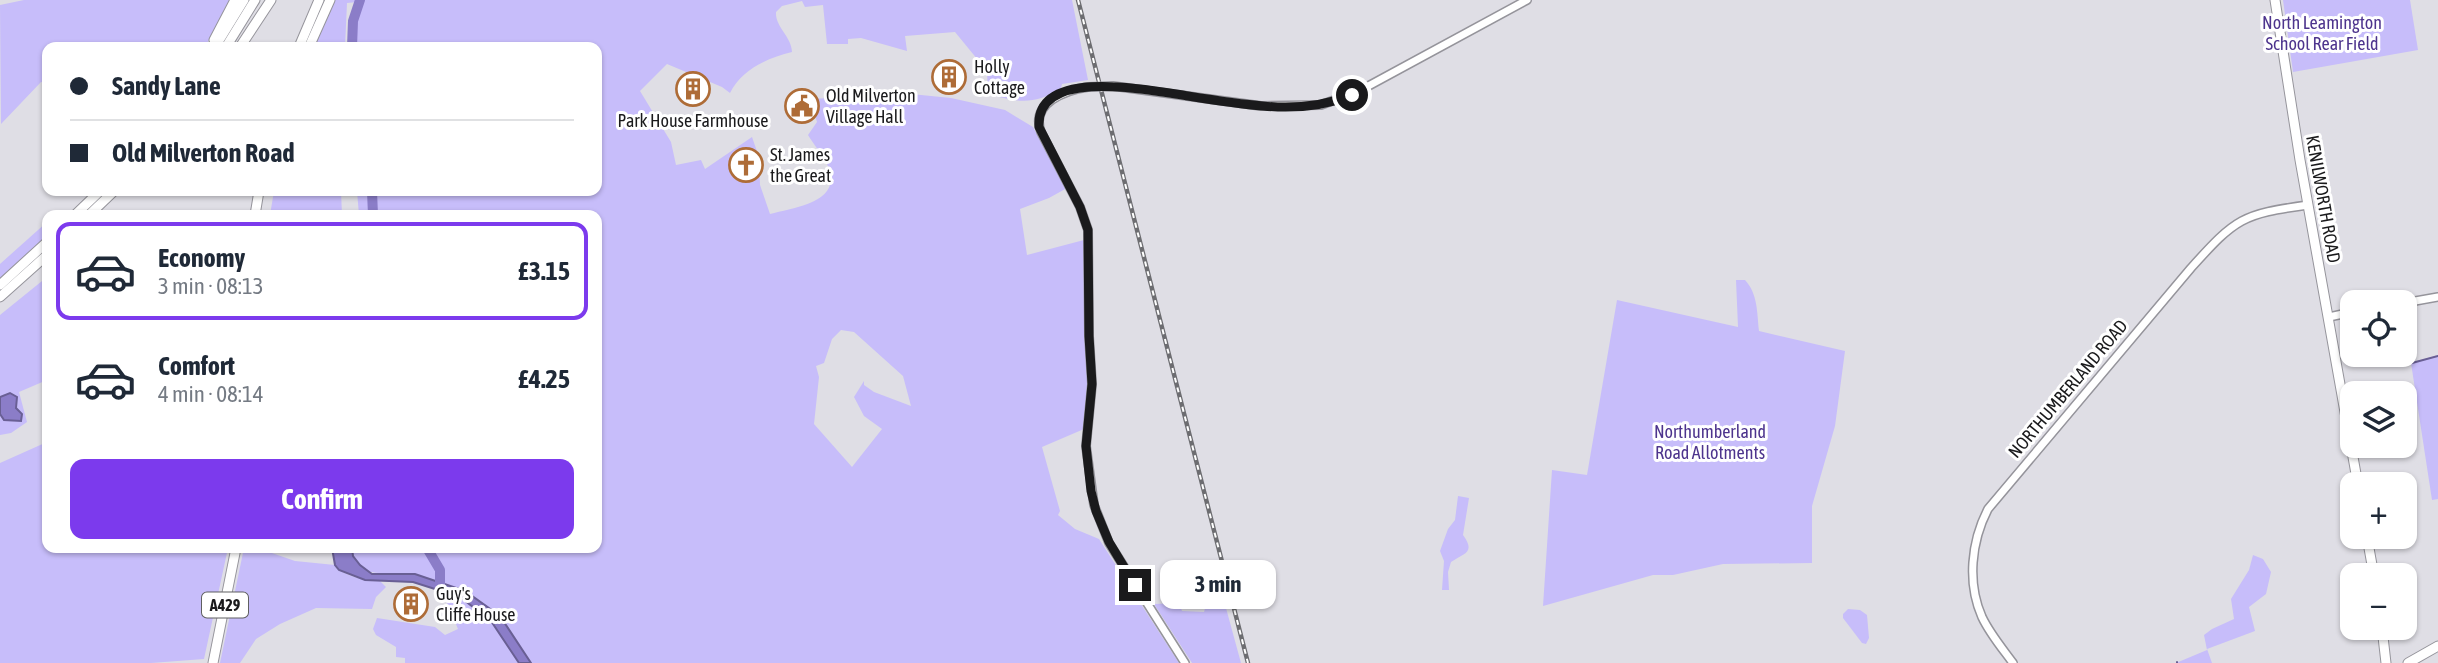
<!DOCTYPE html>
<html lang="en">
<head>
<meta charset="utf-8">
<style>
  body { margin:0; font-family:"Asap Condensed",sans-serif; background:#f2f2f3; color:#1f2937; height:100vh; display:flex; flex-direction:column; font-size:26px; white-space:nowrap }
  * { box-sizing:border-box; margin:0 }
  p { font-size:23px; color:#747a83 }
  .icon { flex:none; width:38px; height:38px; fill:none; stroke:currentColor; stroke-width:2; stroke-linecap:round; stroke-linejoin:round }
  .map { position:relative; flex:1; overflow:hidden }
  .details { position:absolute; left:42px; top:210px; width:560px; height:343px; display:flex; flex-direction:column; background:#fff; border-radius:14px; box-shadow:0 2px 5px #0004 }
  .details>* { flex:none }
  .hud { position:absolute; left:42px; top:42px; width:560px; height:154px; border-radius:14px; box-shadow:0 2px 5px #0004; display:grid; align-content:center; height:154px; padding:0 28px; background:#fff }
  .fabs { position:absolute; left:2340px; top:290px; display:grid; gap:14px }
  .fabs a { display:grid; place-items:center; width:77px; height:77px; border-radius:14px; background:#fff; box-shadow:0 2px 5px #0004; font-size:35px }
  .end { position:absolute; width:32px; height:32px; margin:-16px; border:9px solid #1a1a1c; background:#fff; box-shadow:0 0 0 4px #fff }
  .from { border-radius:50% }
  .bubble { position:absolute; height:49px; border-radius:14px; background:#fff; box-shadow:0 2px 5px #0004; font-size:23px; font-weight:700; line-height:49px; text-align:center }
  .hud b { display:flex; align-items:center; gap:24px; height:66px; font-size:26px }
  .hud b+b { border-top:2px solid #e0e1e3 }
  .hud i { width:18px; height:18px; background:#1f2937 }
  ul { padding:12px 0 0; list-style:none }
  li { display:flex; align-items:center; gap:21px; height:98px; margin:0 14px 10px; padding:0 14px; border:4px solid transparent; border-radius:14px }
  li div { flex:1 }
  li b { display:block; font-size:26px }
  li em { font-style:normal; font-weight:700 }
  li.active { border-color:#7c3aed }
  li>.icon { width:63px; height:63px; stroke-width:1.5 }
  .primary-button { display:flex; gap:14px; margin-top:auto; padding:14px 28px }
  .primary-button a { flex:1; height:80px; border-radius:14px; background:#7c3aed; color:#fff; font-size:28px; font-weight:700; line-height:80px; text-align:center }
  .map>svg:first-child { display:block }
  .green { fill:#c7bdfa; fill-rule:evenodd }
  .water { fill:#8b7dc8; stroke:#695f94; stroke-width:2 }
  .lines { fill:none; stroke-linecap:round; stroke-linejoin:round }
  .stream { stroke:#695f94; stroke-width:2 }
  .river { stroke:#8b7dc8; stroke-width:10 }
  .tertiary-casing { stroke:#95949b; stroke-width:10 }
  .primary-casing { stroke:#95949b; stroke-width:11 }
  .trunk-casing { stroke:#95949b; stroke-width:11 }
  .tertiary { stroke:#fff; stroke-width:7 }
  .primary { stroke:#fff; stroke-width:9 }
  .trunk { stroke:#fff; stroke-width:9 }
  .rail-casing { stroke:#6d6d71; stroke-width:4.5 }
  .rail { stroke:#fff; stroke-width:2; stroke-dasharray:5; stroke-linecap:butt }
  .tertiary-bridge-casing { stroke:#95949b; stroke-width:10; stroke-linecap:butt }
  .tertiary-bridge { stroke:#fff; stroke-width:7 }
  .route { stroke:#1a1a1c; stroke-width:9 }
  .labels { text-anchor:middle; stroke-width:6; stroke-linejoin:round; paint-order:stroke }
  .shield { fill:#fff; stroke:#5f5f60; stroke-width:2 }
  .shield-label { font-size:16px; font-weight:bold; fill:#1a1a1c }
  .park-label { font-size:18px; fill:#4d348d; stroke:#fff }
  .poi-label { font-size:18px; fill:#1a1a1c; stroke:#fff; text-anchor:start }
  .street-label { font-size:18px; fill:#1a1a1c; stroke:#fff }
</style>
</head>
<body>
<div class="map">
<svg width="2438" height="663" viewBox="0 0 2438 663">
  <rect width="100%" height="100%" fill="#dfdee5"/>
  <!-- green -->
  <g class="green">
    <path d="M24 0H231L205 47H47V83L41 82 1 124 0 5Z"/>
    <path d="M333 0H1072L1088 80 1062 84 1061 88C1033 106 1018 102 988 94L987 71 955 32 905 36 907 51 861 38 848 39V44H827L823 5 805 7 802 1 782 6 776 12C775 27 792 37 792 52 767 58 741 70 730 93L722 87 667 64 640 91 671 142 676 165 701 160 705 169 752 137 759 157 760 185 770 214C796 207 845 202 827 164 822 154 814 145 808 135L817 122 810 99 911 94 951 98 1005 110 1033 127 1067 188 1049 198 1020 209 1027 255 1084 240C1085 302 1091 367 1084 429L1042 447 1060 511 1058 515 1075 529 1099 539 1179 663H531C519 650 513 632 501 618 494 610 432 581 419 576 397 566 354 587 352 548H597V215H359L357 191H597V47H352L353 21 358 2 347 3 345 47H312ZM841 330 854 332 903 376 911 406 874 392 864 385V381L854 397 864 416 882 429 852 467 814 424 819 377 816 366 824 363 832 339Z"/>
    <path d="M2283 0H2410L2418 50 2293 72Z"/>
    <path d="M274 191H341L342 215H270Z"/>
    <path d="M47 222V237L0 279V264Z"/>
    <path d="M47 277V380L19 392 27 422 11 433 0 435V315Z"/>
    <path d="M1736 280H1745C1758 294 1757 313 1759 331L1845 351 1835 426 1812 506V563L1723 564 1673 575H1653L1543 606 1552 470 1587 475 1617 300 1738 327Z"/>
    <path d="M2438 355V499L2432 500 2411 363Z"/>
    <path d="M47 442V548H228L204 659 151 663H0V463Z"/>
    <path d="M1458 496 1469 498 1463 535C1476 553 1464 553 1451 562L1448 572 1449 590H1442L1444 561 1440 551 1448 529 1455 520Z"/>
    <path d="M244 548H269V552L295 561 335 565C343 577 366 580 380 581L386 587 376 597 372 609 316 608 280 624 256 639 240 663H220Z"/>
    <path d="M2253 555 2263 559 2271 572 2266 594 2249 607 2255 631 2207 649 2212 663H2176L2207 650 2204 635 2212 629 2234 619 2231 599 2249 570Z"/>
    <path d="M442 591 460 597 491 621 519 663H405V658L396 657V647L376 635 373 629 377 618 435 627 445 635 458 629Z"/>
    <path d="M1179 603 1182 611 1204 612 1206 605 1226 608 1241 663H1192L1154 604Z"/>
    <path d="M1848 609 1860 610 1867 615 1869 638 1866 644 1862 643 1843 618V614Z"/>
  </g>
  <!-- water -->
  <g class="water">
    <path d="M10 393 17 397 16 408 22 414 21 421 4 420 0 414V397Z"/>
    <path d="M332 548H352L353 556 360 565 372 574H415L465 591 500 616 531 663H519L491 621 460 597 413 582 365 580 339 570 335 565Z"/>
  </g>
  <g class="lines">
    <!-- stream -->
    <g class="stream">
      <path d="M2412 363 2438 356"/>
      <path d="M2177 663V662"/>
    </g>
    <!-- river -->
    <g class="river">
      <path d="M352 47 353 21 360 0"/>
      <path d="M372 191 373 215"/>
      <path d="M427 548 440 570V587"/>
    </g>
    <!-- tertiary casing -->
    <g class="tertiary-casing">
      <g id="tertiary">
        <path d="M1113 86 1261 106 1321 105 1361 90 1527 0"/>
        <path d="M1088 87C1066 90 1030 103 1041 132L1080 207 1088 230 1089 336 1092 384 1086 446 1094 505 1109 543 1185 663"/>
        <path d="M2404 303 2438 297"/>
        <path d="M2329 317 2352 312"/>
        <path d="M2013 663C2002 648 1990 634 1982 617 1967 583 1971 542 1988 509L2191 268C2236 218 2242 214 2308 205"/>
      </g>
    </g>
    <!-- primary casing -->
    <g class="primary-casing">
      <g id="primary">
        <path d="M299 47 319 0"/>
        <path d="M309 47 330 0"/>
        <path d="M255 215 259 191"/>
        <path d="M213 663 236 548"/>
        <path d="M2408 663 2438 646"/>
      </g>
    </g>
    <!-- trunk casing -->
    <g class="trunk-casing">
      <g id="trunk">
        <path d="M2275 0 2300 160 2358 485"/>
        <path d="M214 40 235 0"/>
        <path d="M215 47 244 0"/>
        <path d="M226 47 255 0"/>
        <path d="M240 47 271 0"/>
        <path d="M75 215 100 191"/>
        <path d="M89 215 114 191"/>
        <path d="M0 285 47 242"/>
        <path d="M0 297 47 255"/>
        <path d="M2367 537 2374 576"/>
        <path d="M2382 628 2386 663"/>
      </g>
    </g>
    <!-- tertiary -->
    <use href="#tertiary" class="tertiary"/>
    <!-- primary -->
    <use href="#primary" class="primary"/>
    <!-- trunk -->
    <use href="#trunk" class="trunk"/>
    <!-- rail casing -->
    <g class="rail-casing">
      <path id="rail" d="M1078 0 1248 663"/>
    </g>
    <!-- rail -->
    <use href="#rail" class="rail"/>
    <!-- tertiary-bridge casing -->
    <g class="tertiary-bridge-casing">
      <path id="tertiary-bridge" d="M1088 87 1113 86"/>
    </g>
    <!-- tertiary-bridge -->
    <use href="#tertiary-bridge" class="tertiary-bridge"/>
  </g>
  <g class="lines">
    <!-- route -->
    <path class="route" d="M1135 585 1109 542 1096 511 1091 491 1086 446 1092 384 1089 336 1088 230 1080 207 1039 127C1035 65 1155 91 1188 96 1213 100 1238 104 1263 106 1294 109 1322 107 1352 95"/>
  </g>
  <!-- icons -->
  <defs>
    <g id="building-ring" transform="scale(1.75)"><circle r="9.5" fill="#fff" stroke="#ae6c37" stroke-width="1.5"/><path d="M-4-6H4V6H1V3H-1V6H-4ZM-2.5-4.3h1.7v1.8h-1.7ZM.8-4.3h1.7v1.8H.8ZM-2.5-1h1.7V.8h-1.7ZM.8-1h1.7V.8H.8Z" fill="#ae6c37"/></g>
    <g id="civic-ring" transform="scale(1.75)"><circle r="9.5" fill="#fff" stroke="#ae6c37" stroke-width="1.5"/><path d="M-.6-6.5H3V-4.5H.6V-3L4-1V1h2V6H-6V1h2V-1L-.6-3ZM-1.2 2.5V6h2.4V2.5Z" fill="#ae6c37"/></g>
    <g id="church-ring" transform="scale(1.75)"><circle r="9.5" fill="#fff" stroke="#ae6c37" stroke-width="1.5"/><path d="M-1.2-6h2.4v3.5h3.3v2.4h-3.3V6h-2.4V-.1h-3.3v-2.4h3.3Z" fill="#ae6c37"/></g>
  </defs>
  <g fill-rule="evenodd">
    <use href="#building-ring" x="949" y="77"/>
    <use href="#building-ring" x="693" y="89"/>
    <use href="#civic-ring" x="802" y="106"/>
    <use href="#church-ring" x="746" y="165"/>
    <use href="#building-ring" x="411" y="604"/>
  </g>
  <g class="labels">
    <!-- shield labels -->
    <rect class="shield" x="202" y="592.5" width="46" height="25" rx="5"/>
    <g class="shield-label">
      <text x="225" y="611">A429</text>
    </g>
    <!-- park labels -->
    <g class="park-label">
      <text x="2322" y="29">North Leamington<tspan x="2322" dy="21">School Rear Field</tspan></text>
      <text x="1710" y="438">Northumberland<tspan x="1710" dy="21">Road Allotments</tspan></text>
    </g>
    <!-- poi labels -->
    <g class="poi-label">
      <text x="974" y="73">Holly<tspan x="974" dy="21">Cottage</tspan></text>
      <text x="826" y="102">Old Milverton<tspan x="826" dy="21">Village Hall</tspan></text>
      <text x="693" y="127" text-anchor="middle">Park House Farmhouse</text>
      <text x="770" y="161">St. James<tspan x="770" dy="21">the Great</tspan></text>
      <text x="436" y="600">Guy's<tspan x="436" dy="21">Cliffe House</tspan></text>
    </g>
    <!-- street labels -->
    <g class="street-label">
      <text transform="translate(2323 199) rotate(80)" y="6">KENILWORTH ROAD</text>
      <text transform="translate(2068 389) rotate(-50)" y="6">NORTHUMBERLAND ROAD</text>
    </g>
  </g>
</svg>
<div class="fabs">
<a><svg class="icon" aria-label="locate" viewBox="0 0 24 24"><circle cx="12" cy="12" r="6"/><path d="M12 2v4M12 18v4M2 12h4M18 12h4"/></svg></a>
<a><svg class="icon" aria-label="layers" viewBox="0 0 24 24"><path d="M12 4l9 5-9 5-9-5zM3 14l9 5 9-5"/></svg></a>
<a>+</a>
<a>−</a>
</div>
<i class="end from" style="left:1352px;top:95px"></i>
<i class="end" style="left:1135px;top:585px"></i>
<div class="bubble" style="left:1160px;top:560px;width:116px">3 min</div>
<div class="hud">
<b><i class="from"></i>Sandy Lane</b>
<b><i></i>Old Milverton Road</b>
</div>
<section class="details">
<ul>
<li class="active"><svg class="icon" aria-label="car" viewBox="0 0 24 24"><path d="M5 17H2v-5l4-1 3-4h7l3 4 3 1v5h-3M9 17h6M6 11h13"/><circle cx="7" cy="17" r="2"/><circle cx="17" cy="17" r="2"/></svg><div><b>Economy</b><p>3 min · 08:13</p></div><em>£3.15</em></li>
<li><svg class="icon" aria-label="car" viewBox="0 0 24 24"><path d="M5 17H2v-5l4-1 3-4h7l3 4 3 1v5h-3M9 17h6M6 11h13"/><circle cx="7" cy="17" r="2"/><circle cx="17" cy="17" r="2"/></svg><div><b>Comfort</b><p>4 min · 08:14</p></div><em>£4.25</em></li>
</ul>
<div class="primary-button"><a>Confirm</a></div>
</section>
</div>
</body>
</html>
